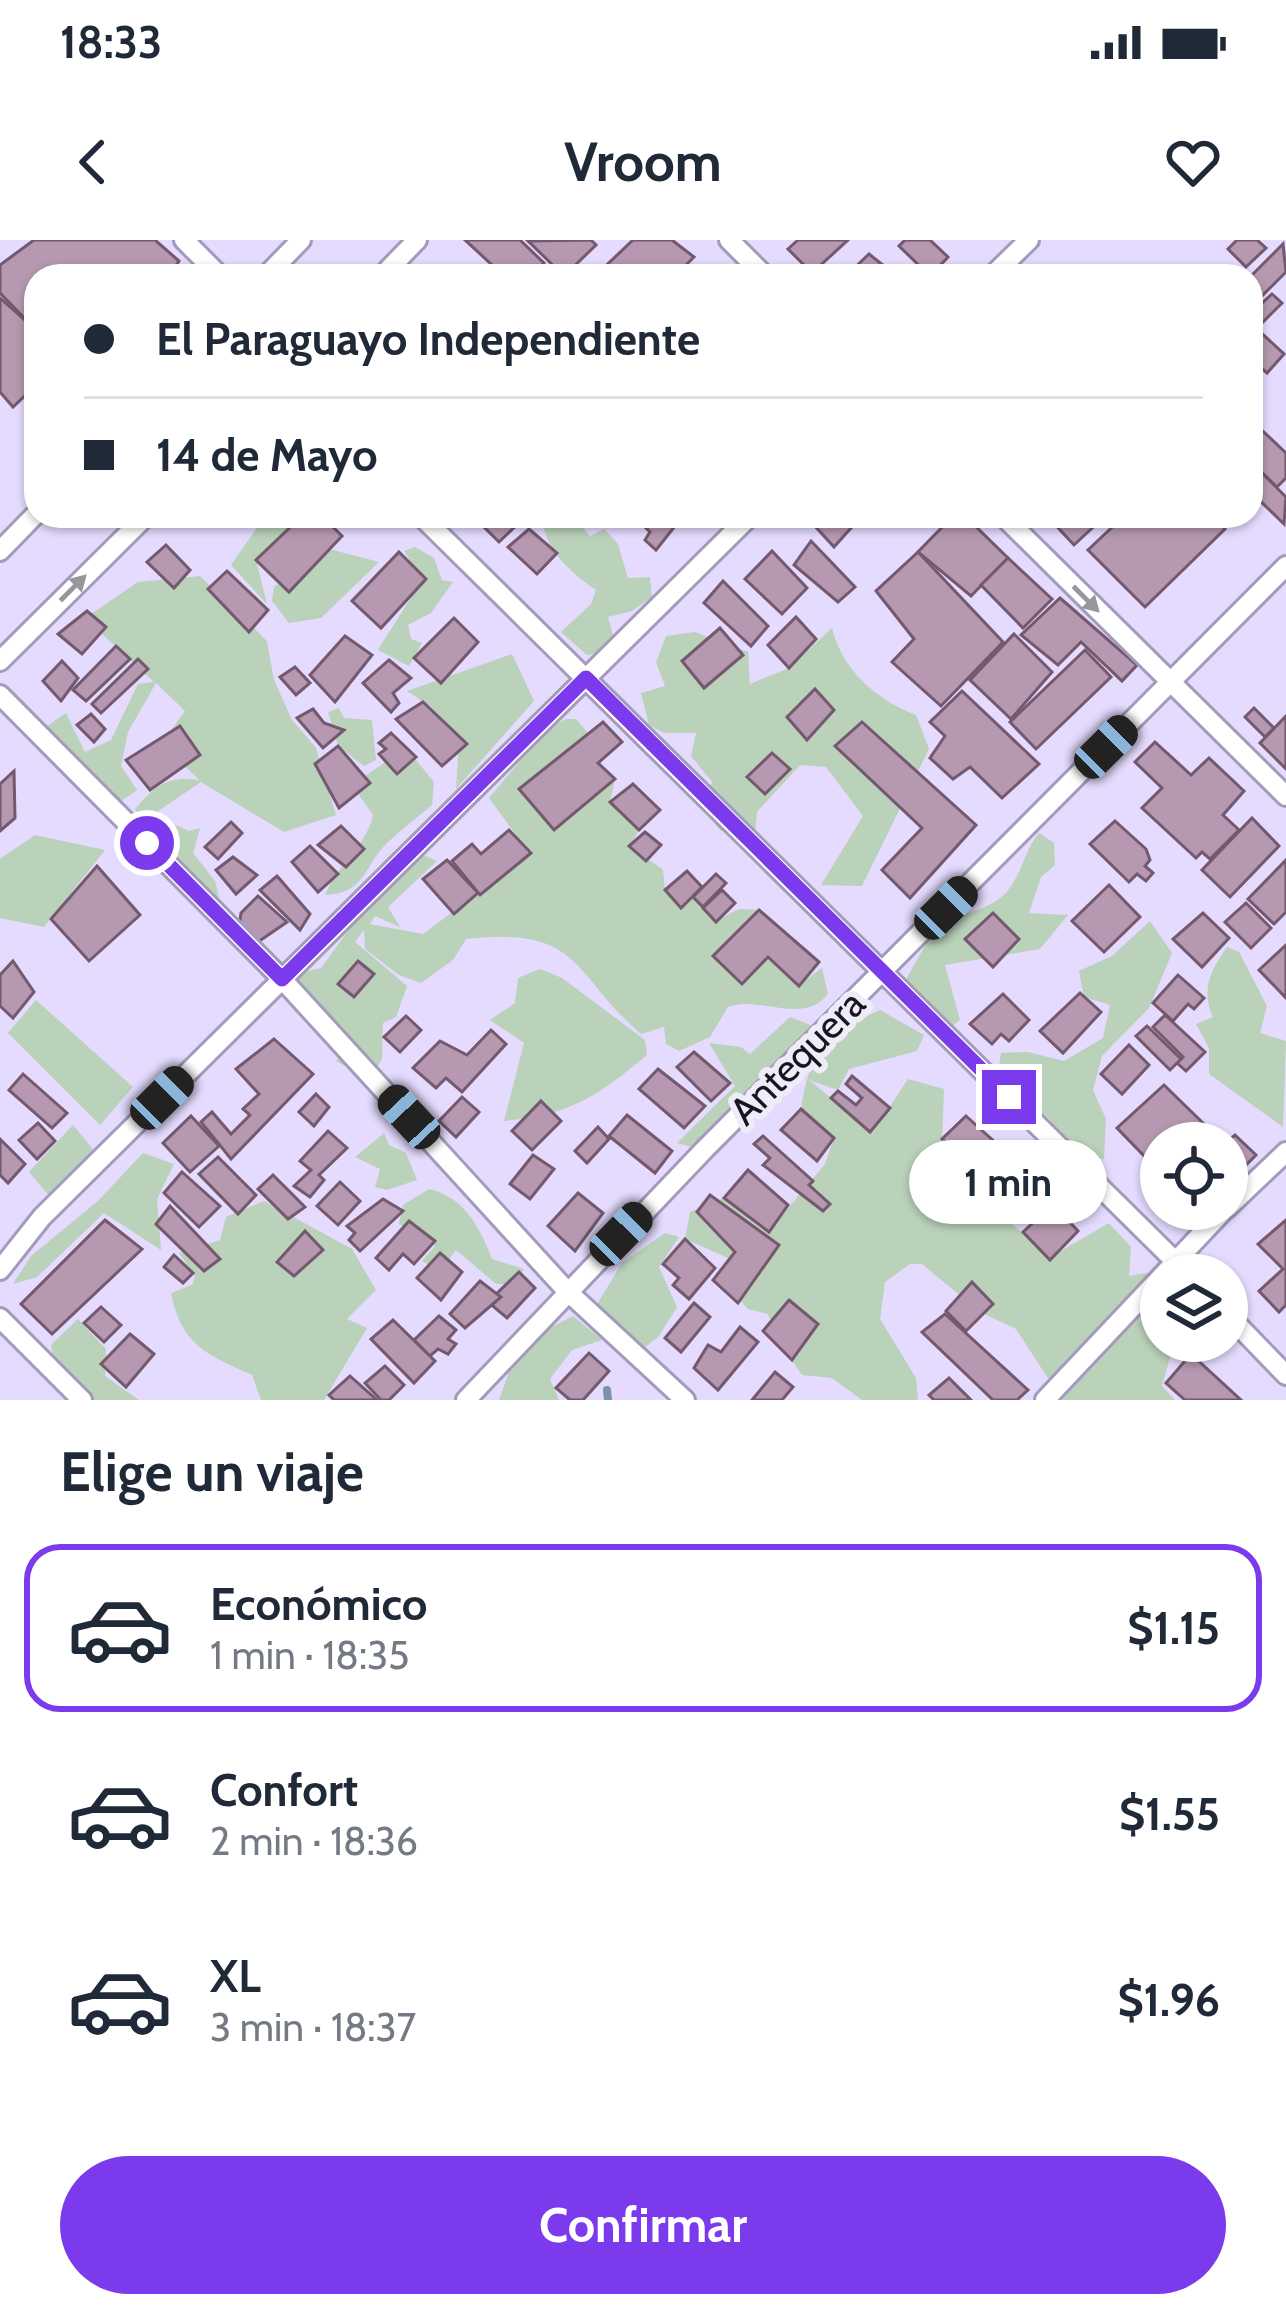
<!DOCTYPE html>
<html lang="es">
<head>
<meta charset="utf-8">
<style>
  body { margin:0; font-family:Cabin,sans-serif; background:#f2f2f3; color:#1f2937; height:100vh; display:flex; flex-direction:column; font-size:45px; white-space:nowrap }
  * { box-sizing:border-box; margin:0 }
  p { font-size:39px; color:#747a83 }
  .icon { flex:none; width:66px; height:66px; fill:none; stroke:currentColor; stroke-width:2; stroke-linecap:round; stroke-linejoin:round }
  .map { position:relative; height:1160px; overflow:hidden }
  .details { display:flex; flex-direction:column; background:#fff; flex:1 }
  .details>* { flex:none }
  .guide { position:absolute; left:24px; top:24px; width:1239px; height:264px; border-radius:36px; box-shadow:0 3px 9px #0004; display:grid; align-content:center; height:264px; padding:0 60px; background:#fff }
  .controls { position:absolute; left:1140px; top:882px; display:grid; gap:24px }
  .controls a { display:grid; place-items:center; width:108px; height:108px; border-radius:50%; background:#fff; box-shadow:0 3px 9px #0004; font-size:60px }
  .end { position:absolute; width:54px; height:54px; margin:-27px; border:15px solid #7c3aed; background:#fff; box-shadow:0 0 0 6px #fff }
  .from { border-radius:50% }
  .bubble { position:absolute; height:84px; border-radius:42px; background:#fff; box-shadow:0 3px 9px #0004; font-size:39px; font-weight:800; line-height:84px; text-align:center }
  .car { position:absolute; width:36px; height:72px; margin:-36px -18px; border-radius:15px; box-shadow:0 0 9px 3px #0007; background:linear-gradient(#222 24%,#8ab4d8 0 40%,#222 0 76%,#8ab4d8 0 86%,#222 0) }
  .guide b { display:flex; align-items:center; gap:42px; height:114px; font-size:45px }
  .guide b+b { border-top:3px solid #e0e1e3 }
  .guide i { width:30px; height:30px; background:#1f2937 }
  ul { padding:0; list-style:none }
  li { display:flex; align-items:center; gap:36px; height:168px; margin:0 24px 18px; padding:0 36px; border:6px solid transparent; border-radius:36px }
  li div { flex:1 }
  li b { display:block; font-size:45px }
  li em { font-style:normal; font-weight:800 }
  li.on { border-color:#7c3aed }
  li>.icon { width:108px; height:108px; stroke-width:1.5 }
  h2 { padding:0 60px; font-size:54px; line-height:144px }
  .action { display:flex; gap:24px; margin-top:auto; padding:24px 60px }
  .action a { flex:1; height:138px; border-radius:72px; background:#7c3aed; color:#fff; font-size:48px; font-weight:800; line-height:138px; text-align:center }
  .status { display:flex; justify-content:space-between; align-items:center; height:84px; padding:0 60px; background:#fff; direction:ltr }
  .status svg { height:33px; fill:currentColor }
  header { display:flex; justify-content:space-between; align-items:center; height:156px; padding:0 60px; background:#fff; font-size:54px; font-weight:800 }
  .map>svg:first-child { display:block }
  .green { fill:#bad1ba }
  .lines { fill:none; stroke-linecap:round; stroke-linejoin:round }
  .stream { stroke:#7c92a7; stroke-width:8 }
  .building { fill:#b699b0; stroke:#73586e; stroke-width:3 }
  .minor-casing { stroke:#a39bbb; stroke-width:24 }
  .minor { stroke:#fff; stroke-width:18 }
  .oneway { fill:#97969b }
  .route { stroke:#7c3aed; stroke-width:15 }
  .labels { text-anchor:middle; stroke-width:12; stroke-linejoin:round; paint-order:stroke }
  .street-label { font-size:39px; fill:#181521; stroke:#efecfa }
</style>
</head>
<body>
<div class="status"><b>18:33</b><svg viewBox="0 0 49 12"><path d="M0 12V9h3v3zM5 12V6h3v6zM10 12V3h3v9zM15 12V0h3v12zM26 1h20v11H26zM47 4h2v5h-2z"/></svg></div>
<header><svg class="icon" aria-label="back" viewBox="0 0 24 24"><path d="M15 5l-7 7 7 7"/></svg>Vroom<svg class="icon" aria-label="heart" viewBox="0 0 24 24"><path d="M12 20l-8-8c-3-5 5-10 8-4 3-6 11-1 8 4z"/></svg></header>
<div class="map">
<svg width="1286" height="1160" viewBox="0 0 1286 1160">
  <rect width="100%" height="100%" fill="#e4dbfe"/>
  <!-- green -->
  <g class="green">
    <path d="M265 276H301L256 320 267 364 231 325Z"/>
    <path d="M542 276H573L590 296 604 289 618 304 628 338 650 337 652 357 632 371 608 377 614 399 605 413 587 415 561 392 591 364 596 350C571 333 543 308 542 276Z"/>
    <path d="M415 307 434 318 442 340 453 342 431 373 408 385 411 399 422 403 409 426 378 410 422 340 404 311Z"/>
    <path d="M329 309 379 322 321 378 289 383 272 361 274 347Z"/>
    <path d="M200 336 267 401 274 440 292 480 316 508 336 575 284 592 201 542 142 582 135 569C156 545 168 536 199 540L162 503 185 471 156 443 128 492 121 526 137 550 117 564 46 487 66 473 85 512 111 500 138 444 154 442 85 378 138 342Z"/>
    <path d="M832 388C842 430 877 460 916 475L929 509 862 646 821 645 863 576 826 527 800 525 757 572 755 593 721 591 692 556 713 543 691 516 696 493H664L649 485 641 453 665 446 656 422 666 396 695 392 748 412 750 444 789 428Z"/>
    <path d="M512 414 534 461 456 549 459 502 431 467 407 451Z"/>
    <path d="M339 468 344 478 372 480 376 520 364 526 338 506 328 472Z"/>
    <path d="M566 479H576L588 493 519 549 553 590 615 539 610 562 639 590 630 606 663 630 665 650 693 657 716 681 739 669 759 670 714 717 742 743 768 717 799 745 822 728 828 754C802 786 763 755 728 767L710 797 679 811 666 804 664 787 641 794C570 732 582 686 466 699L453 720 421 743 399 735 365 709 364 690 355 702 407 746 396 777 383 783 382 819 370 839 336 821 346 811 286 750 300 733 321 728C342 700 358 677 376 649L398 641 400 627 419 613 437 621 388 667 400 687 375 676 370 684 423 694 530 614 489 558 546 490Z"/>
    <path d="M406 508 434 542 432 565C417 577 401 590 387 603 363 627 366 653 325 655 340 620 366 607 373 575L352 545Z"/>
    <path d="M176 585 189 591 200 588 193 613 215 641 219 657 206 663 182 654 188 635 162 592Z"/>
    <path d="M1039 593 1054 603 1055 625 1041 637 1029 673 1068 675 1040 709 945 725 960 780 944 792 905 741 939 681C965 673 999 669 1013 643 1024 626 1025 610 1039 593Z"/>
    <path d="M35 595 105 610 44 687 0 678V619Z"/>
    <path d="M1150 681 1172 713 1149 768 1102 816 1093 850 1106 879 1104 919 1073 913 1049 879 1019 858 998 833 1001 813 1028 812 1064 821 1103 798 1110 765 1084 757 1079 731 1112 716Z"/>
    <path d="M1227 707 1239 712 1267 766 1260 793 1286 801 1283 887 1209 834V808L1196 784 1213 777C1201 751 1210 731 1227 707Z"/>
    <path d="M540 729 562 738 645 800 647 815C598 856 570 875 504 881L524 803 490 780 515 763 518 738Z"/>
    <path d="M36 760 133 847 100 885 8 793Z"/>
    <path d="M880 770 924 795 917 811 849 829 838 850 809 840 831 858 887 871 908 839 944 849 942 899 970 944 1049 1018 1109 983 1131 1007 1129 1036 1152 1032 1161 1045V1064L1147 1077 1161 1074V1101H1199L1171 1114 1162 1146 1175 1160H1062L1090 1128 1051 1143 1016 1089 980 1072 922 1024H910L885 1042 880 1079 916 1138 918 1160H862L832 1138 802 1135 782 1107 768 1074 748 1069 728 1047V1018L685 999 690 972 724 958 769 991 825 924 834 898 801 869C811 809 824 797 880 770Z"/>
    <path d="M790 777 821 789 704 910 677 903 735 846 709 803 741 807 750 814Z"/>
    <path d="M73 885 106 925 62 971 29 932Z"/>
    <path d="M384 893 389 905 406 913 417 940 387 950 375 947 380 929 355 917Z"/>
    <path d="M143 913 174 924 157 959 161 1010 104 973 37 1037 13 1044 31 1016 98 961Z"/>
    <path d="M429 949C464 957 480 987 492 1019L524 1029 513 1045 496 1044 456 1010 440 1031 422 1021 435 1006 399 984 403 965Z"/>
    <path d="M264 961 352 1009 376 1050 347 1079 367 1088 324 1160H261L252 1135C206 1114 182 1106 171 1053L192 1045 195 1036 179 1013 220 1000 226 977Z"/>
    <path d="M665 993 679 997 659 1027 677 1067 659 1096 637 1114 596 1066 622 1023Z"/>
    <path d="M573 1076 602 1100 572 1110 550 1139 559 1160H499L519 1104Z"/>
    <path d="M78 1079 106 1109 105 1136 139 1160H80L57 1139 51 1105Z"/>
  </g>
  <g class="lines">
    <!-- stream -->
    <path class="stream" d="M607 1150 608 1160"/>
  </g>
  <!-- building -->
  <g class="building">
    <path d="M34 0H155L179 21 169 36H36L35 89 0 53V25Z"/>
    <path d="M465 0H520L544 23 531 36H504Z"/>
    <path d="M591 0 596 5 564 36 528 1Z"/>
    <path d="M633 0H672L694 17 675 36H595Z"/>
    <path d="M798 0H848L812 33 788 9Z"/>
    <path d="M905 0H930L948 17 930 36 899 6Z"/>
    <path d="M1237 0H1257L1266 8 1246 27 1228 9Z"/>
    <path d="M1283 4 1286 32 1260 58 1251 50V36Z"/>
    <path d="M869 14 894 34 846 36Z"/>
    <path d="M1272 54 1282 63 1260 85 1251 73Z"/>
    <path d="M0 58 36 90V145L13 167 0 152Z"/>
    <path d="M1256 88 1284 114 1267 133 1251 118Z"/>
    <path d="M1251 180 1286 213V238L1277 247 1251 222Z"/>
    <path d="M1251 222 1286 257 1284 284 1251 252Z"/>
    <path d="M322 276 342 296 289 352 256 320 302 276Z"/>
    <path d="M482 276H526L499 302 477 280Z"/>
    <path d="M634 276H683L656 310 645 300 650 292Z"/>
    <path d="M821 276H859L860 278 834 307 813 284Z"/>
    <path d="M953 276H965L1008 318 971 356 918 312Z"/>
    <path d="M1047 276H1105L1074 305Z"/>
    <path d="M1124 276H1211L1225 289 1145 367 1088 310Z"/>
    <path d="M529 289 557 313 537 334 508 307Z"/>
    <path d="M811 301 855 347 838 362 794 325Z"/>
    <path d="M166 305 190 330 174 348 147 322Z"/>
    <path d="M772 311 807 348 782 374 745 339Z"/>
    <path d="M399 312 426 339 381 388 352 361Z"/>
    <path d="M918 312 1003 402 941 466 892 422 914 399 876 351Z"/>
    <path d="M1008 318 1052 359 1023 388 981 345Z"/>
    <path d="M227 331 268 370 249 392 208 349Z"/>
    <path d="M723 341 768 386 751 406 704 363Z"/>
    <path d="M1060 358 1137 425 1122 441 1081 402 1058 425 1021 395Z"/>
    <path d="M87 371 106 387 82 414 58 394Z"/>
    <path d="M796 377 816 399 789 428 768 405Z"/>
    <path d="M454 378 478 402 441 443 414 418Z"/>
    <path d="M720 388 743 415 704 448 682 421Z"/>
    <path d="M1014 394 1052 432 1011 479 970 440Z"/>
    <path d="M345 396 372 415 335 462 310 435Z"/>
    <path d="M116 406 130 419 86 461 73 450Z"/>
    <path d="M1085 410 1111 437 1036 509 1010 482Z"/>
    <path d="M138 419 148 429 101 473 92 464Z"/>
    <path d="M389 420 411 438 393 453 399 463 391 472 363 443Z"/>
    <path d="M62 421 78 438 61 461 43 441Z"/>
    <path d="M295 427 310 443 296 455 280 437Z"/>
    <path d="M815 449 834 470 807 500 787 477Z"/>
    <path d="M962 451 1039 524 1002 558 970 527 953 539 930 518 945 496 930 482Z"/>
    <path d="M423 462 467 504 442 526 396 479Z"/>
    <path d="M1254 468 1274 488 1265 497 1245 477Z"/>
    <path d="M313 469 324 483 344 490 323 508 297 478Z"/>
    <path d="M91 474 105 489 94 502 77 485Z"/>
    <path d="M1286 476V529L1260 503Z"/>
    <path d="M603 482 622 502 598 523 615 539 554 590 519 549Z"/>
    <path d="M862 482 976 585 910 658 882 630 922 588 835 506Z"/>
    <path d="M180 486 200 515 150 550 126 520Z"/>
    <path d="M391 493 416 517 397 534 379 514 386 509 379 503Z"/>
    <path d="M1155 502 1191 535 1209 518 1244 551 1223 575 1239 590 1210 619 1202 612 1196 618 1142 568 1162 548 1135 522Z"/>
    <path d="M338 506 370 543 339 568 315 524Z"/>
    <path d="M772 513 790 529 765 554 747 537Z"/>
    <path d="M14 531 15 578 0 591V544Z"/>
    <path d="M633 544 660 570 639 590 610 562Z"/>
    <path d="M1252 578 1279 606 1230 657 1202 630Z"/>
    <path d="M1115 581 1146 609 1150 620 1145 626 1153 633 1146 641 1137 634 1129 642 1090 604Z"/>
    <path d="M231 582 242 593 218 619 205 607Z"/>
    <path d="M341 586 364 609 346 627 318 605Z"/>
    <path d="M509 590 531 613 480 655 452 621 472 604 481 614Z"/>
    <path d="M645 592 661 605 646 621 629 606Z"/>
    <path d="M310 606 338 634 318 652 292 622Z"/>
    <path d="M233 617 257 635 236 654 216 630Z"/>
    <path d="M447 620 478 653 454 674 423 639Z"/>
    <path d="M1286 620V672L1274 684 1248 659Z"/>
    <path d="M97 626 140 675 89 721 51 679Z"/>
    <path d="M687 631 702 647 681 668 665 650Z"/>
    <path d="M716 634 726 643 703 667 693 657Z"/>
    <path d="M277 636 310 674 300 690 260 650Z"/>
    <path d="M1109 645 1140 677 1104 712 1072 681Z"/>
    <path d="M722 650 735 663 716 682 703 668Z"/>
    <path d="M258 656 287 682 255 704 239 688 241 673Z"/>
    <path d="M1246 663 1271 688 1251 708 1225 682Z"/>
    <path d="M759 670 819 722 799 746 768 717 742 744 713 716Z"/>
    <path d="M993 673 1019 699 993 727 965 699Z"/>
    <path d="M1203 673 1229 698 1202 727 1173 699Z"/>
    <path d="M1286 705V758L1259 730Z"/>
    <path d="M13 721 34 752 13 778 0 766V735Z"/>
    <path d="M358 721 374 734 354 757 338 744Z"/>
    <path d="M1178 735 1204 758 1194 769 1188 764 1173 781 1153 763Z"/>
    <path d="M1080 753 1101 772 1063 813 1040 791Z"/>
    <path d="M1003 754 1029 780 1009 801 1001 794 992 804 970 784Z"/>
    <path d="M1165 775 1205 812 1186 831 1177 823 1183 817 1153 787Z"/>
    <path d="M406 776 421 790 400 812 384 797Z"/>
    <path d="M1147 786 1181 819 1170 830 1136 796Z"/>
    <path d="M491 790 506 804 462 852 446 838 436 848 413 828 440 801 467 815Z"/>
    <path d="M274 799 313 834 231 919 201 882 212 872 231 894 250 875 243 869 259 854 236 829Z"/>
    <path d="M1129 805 1149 825 1122 854 1101 834Z"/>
    <path d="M694 812 730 843 711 861 677 827Z"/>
    <path d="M658 829 705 866 684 888 639 849Z"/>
    <path d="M23 834 67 873 52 888 9 850Z"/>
    <path d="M852 836 890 868 870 892 831 858 838 851 856 865 862 858 846 844Z"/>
    <path d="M1164 845 1204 884 1186 903H1161V913L1151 923 1117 888Z"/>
    <path d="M316 854 329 867 314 886 299 872Z"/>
    <path d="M462 857 479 872 456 897 439 881Z"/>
    <path d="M541 861 561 881 532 910 512 891Z"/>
    <path d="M801 869 834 898 817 921 781 890Z"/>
    <path d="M627 875 672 911 655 933 609 896Z"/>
    <path d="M191 876 219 906 190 932 163 903Z"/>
    <path d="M966 876 1007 913 984 936 942 899Z"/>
    <path d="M38 883 55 901 37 919 19 900Z"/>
    <path d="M598 887 609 899 587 923 575 911Z"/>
    <path d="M328 891 347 908 319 935 324 940 310 957 294 946 311 930 300 921Z"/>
    <path d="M1235 895 1256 915 1227 944 1226 903Z"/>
    <path d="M763 896 813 941 809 945 830 964 823 971 763 925 770 918 754 904Z"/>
    <path d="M0 899 25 924 8 943 0 935Z"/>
    <path d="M533 915 554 929 530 959 510 944Z"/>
    <path d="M218 917 256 955 238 974 199 934Z"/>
    <path d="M1012 917 1034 940 1007 966 984 943Z"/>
    <path d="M748 930 788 965 769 992 724 958Z"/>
    <path d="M182 932 220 966 199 987 164 953Z"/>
    <path d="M273 935 305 967 288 979 258 949Z"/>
    <path d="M340 942 360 961 338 985 317 966Z"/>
    <path d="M578 953 603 973 575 1011 548 986Z"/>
    <path d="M710 955 779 1005 738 1063 713 1040 735 1012 697 972Z"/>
    <path d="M383 959 403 971 360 1011 349 1000 355 993 347 986Z"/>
    <path d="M1053 964 1078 991 1050 1020 1023 992Z"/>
    <path d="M170 966 220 1019 204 1031 156 984Z"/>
    <path d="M105 980 142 1009 52 1094 21 1064Z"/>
    <path d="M1286 980V1065L1279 1072 1259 1051 1283 1029 1258 1004Z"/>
    <path d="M409 981 435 1001 414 1024 403 1014 389 1030 376 1018Z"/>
    <path d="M305 991 323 1010 294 1036 277 1022Z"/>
    <path d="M685 999 715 1028 689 1059 673 1045 679 1038 663 1024Z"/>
    <path d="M440 1013 462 1032 441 1060 417 1038Z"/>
    <path d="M174 1015 193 1033 183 1043 164 1027Z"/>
    <path d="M519 1032 535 1048 507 1078 488 1062Z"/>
    <path d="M480 1041 501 1057 465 1088 450 1074Z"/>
    <path d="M972 1042 993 1064 966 1091 946 1071Z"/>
    <path d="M789 1060 818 1084 792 1120 763 1091Z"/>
    <path d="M694 1063 710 1077 681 1112 665 1098Z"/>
    <path d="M101 1067 121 1085 104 1102 84 1083Z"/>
    <path d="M945 1074 1028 1150 1017 1160H993L922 1092Z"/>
    <path d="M439 1076 456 1090 448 1099 456 1104 448 1114 438 1109 430 1116 414 1100Z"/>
    <path d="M393 1080 435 1121 414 1143 371 1099Z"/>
    <path d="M740 1087 758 1102 718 1150 694 1128 708 1105 721 1112Z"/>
    <path d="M130 1094 154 1114 126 1147 101 1124Z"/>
    <path d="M589 1113 609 1131 583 1160H570L556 1148Z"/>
    <path d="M1191 1114 1241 1160H1185L1166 1143Z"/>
    <path d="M385 1126 404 1145 389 1160H381L365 1143Z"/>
    <path d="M775 1132 793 1147 782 1160H752Z"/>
    <path d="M350 1136 377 1160H334L329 1155Z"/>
    <path d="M949 1138 971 1160H934L929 1155Z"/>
  </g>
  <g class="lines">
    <!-- minor casing -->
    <g class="minor-casing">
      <g id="minor">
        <path d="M184 0 220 36"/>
        <path d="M729 0 765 36"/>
        <path d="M266 36 301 0"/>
        <path d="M382 36 417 0"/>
        <path d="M992 36 1029 0"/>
        <path d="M421 276 1189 1035"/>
        <path d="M1003 276 1286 556"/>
        <path d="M0 311 36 274"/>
        <path d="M0 421 146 276"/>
        <path d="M0 455 282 739 566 1050 685 1160"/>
        <path d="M1227 968 1286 912"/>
        <path d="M0 1030 42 977 750 276"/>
        <path d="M1227 1074 1286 1135"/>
        <path d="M0 1078 82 1160"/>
        <path d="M466 1160 704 910 1286 326"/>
        <path d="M1045 1160 1225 969"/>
      </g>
    </g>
    <!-- minor -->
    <use href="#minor" class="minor"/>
  </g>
  <!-- one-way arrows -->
  <defs><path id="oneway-solid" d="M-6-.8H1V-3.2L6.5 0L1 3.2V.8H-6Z" transform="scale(3)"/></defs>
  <g class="oneway">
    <use href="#oneway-solid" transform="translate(73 348) rotate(-45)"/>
    <use href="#oneway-solid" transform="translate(1086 359) rotate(45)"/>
  </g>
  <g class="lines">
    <!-- route -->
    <path class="route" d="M147 603 282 739 586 438 1009 857"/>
  </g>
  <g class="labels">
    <!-- street labels -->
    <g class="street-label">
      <text transform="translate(797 817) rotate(-45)" y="14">Antequera</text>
    </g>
  </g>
</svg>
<div class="controls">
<a><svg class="icon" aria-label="locate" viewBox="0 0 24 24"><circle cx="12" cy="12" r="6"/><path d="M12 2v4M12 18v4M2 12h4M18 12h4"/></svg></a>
<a><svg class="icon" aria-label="layers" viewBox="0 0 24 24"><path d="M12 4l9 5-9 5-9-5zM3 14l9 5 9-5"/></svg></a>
</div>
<i class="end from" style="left:147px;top:603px"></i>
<i class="end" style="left:1009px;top:857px"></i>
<div class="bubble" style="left:909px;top:900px;width:198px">1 min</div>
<i class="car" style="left:1106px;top:507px;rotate:45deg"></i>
<i class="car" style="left:946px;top:668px;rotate:45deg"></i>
<i class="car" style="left:162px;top:858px;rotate:45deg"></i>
<i class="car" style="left:409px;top:877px;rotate:317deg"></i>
<i class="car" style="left:621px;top:994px;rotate:44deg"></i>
<div class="guide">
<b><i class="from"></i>El Paraguayo Independiente</b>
<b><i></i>14 de Mayo</b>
</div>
</div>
<section class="details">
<h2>Elige un viaje</h2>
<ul>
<li class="on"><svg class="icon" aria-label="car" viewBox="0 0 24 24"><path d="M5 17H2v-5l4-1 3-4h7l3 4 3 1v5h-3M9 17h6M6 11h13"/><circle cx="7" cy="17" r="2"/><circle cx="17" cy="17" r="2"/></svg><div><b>Económico</b><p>1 min · 18:35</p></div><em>$1.15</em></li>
<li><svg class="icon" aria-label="car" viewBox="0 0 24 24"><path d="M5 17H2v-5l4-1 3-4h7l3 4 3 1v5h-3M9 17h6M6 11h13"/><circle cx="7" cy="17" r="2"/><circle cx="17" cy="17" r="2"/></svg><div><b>Confort</b><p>2 min · 18:36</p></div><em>$1.55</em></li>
<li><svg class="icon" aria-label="car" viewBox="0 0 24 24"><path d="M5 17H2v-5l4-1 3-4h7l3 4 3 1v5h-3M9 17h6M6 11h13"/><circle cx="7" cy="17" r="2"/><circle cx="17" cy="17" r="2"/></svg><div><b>XL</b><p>3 min · 18:37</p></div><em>$1.96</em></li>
</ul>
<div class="action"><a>Confirmar</a></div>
</section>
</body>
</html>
